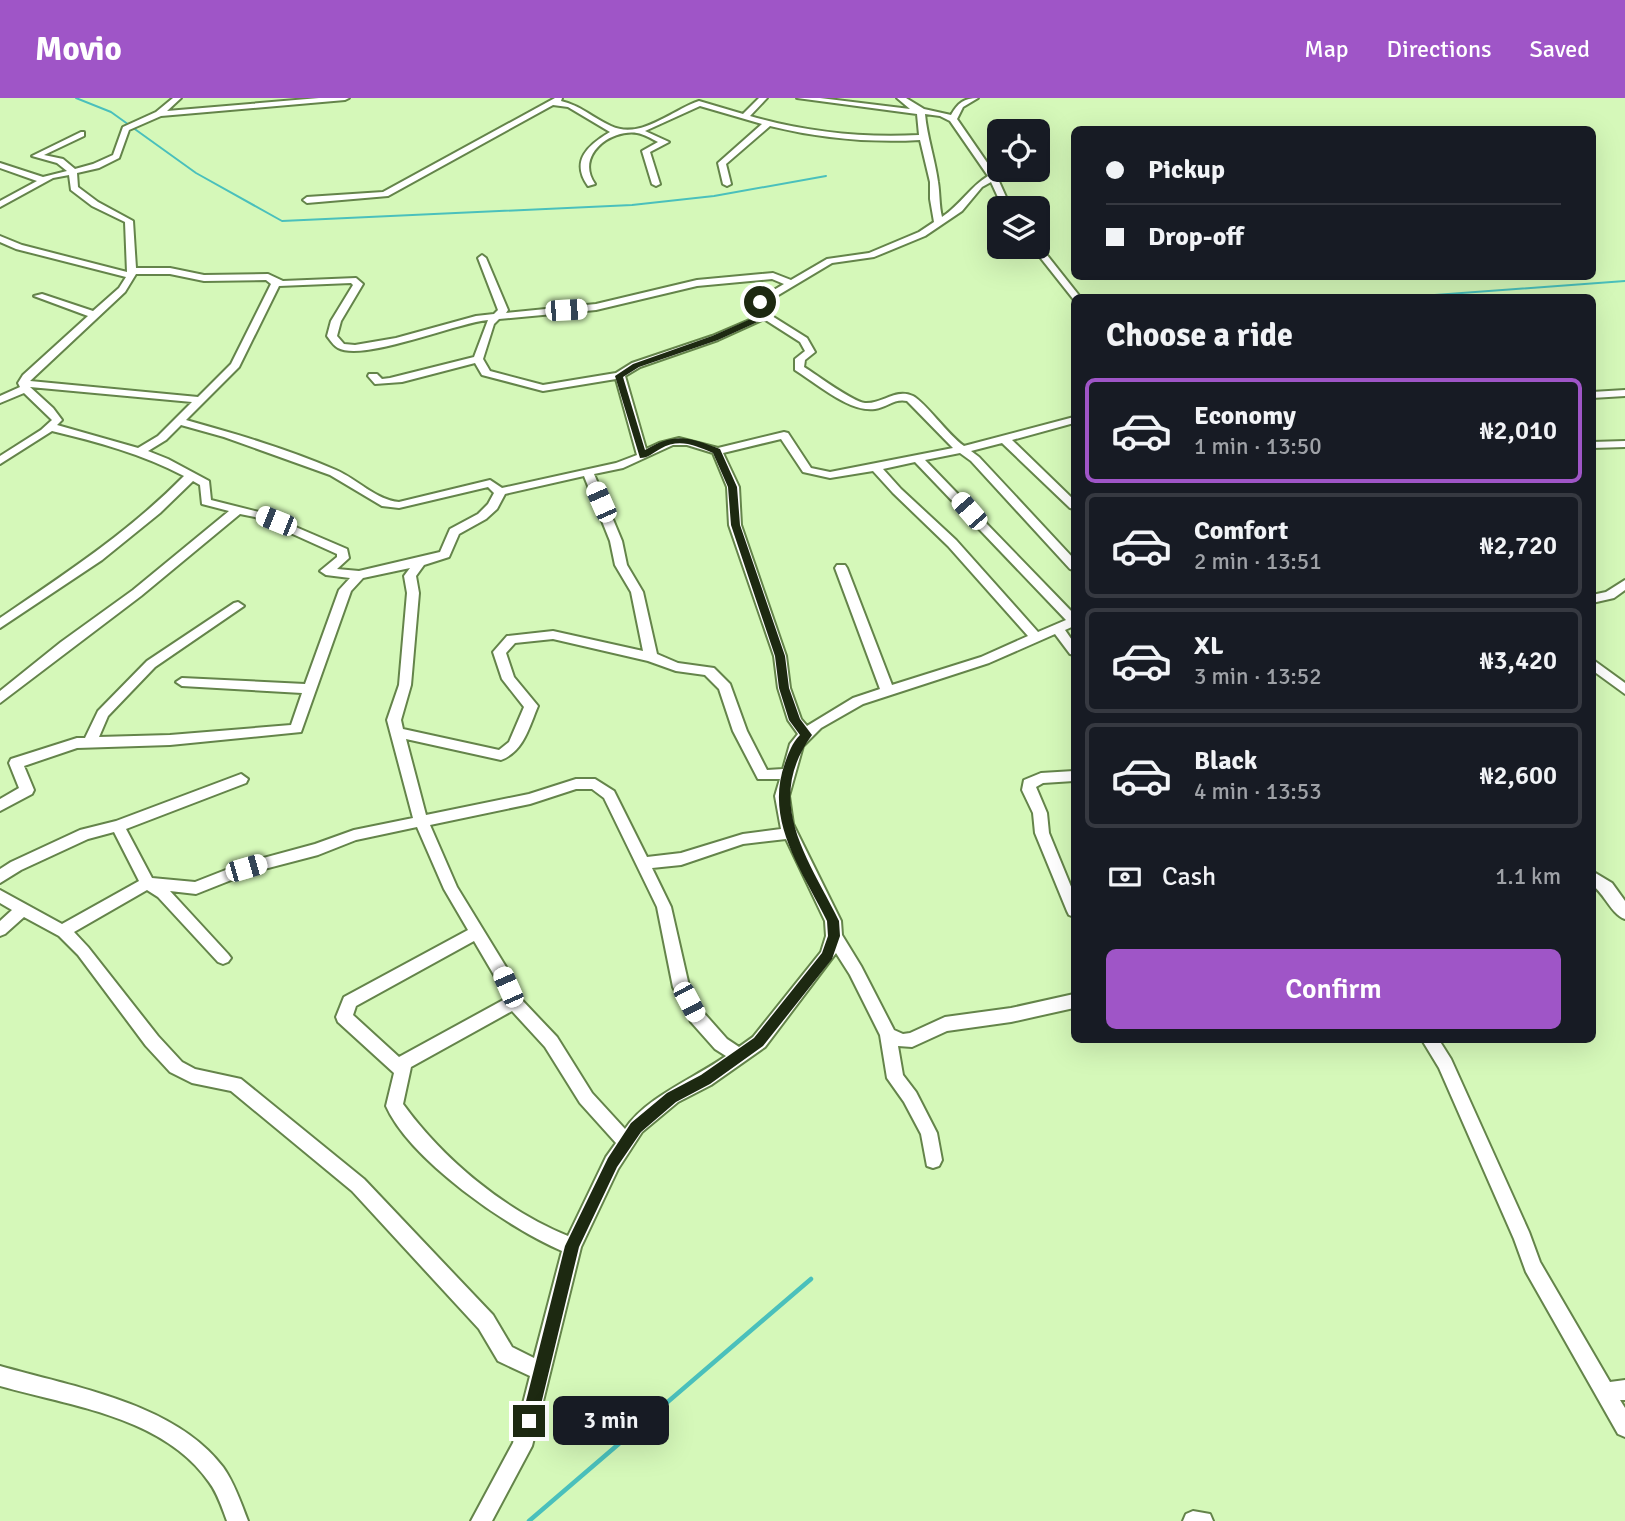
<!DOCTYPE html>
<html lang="en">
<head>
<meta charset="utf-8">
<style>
  body { margin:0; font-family:Signika,sans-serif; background:#242831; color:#f1f3f6; height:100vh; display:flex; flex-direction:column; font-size:26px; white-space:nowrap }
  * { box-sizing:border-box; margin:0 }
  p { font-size:23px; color:#9ea1a6 }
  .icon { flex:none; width:38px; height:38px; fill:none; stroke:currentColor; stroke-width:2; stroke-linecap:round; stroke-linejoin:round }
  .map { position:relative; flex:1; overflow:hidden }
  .side { position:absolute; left:1071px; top:196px; width:525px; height:749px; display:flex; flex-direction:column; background:#171b24; border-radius:10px; box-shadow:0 7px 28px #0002 }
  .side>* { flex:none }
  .banner { position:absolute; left:1071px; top:28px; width:525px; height:154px; border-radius:10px; box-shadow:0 7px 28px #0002; display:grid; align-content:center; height:154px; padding:0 35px; background:#171b24 }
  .controls { position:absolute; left:987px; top:21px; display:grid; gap:14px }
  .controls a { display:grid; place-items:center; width:63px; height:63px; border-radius:10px; background:#171b24; box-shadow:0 7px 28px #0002; font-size:35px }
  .end { position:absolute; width:32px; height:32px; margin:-16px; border:9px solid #1d2911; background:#fff; box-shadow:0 0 0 4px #fff }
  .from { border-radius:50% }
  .bubble { position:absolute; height:49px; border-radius:10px; background:#171b24; box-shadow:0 7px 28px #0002; font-size:23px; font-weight:600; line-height:49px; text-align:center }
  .car { position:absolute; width:21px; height:42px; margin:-21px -10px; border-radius:9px; box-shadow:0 0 5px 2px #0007; background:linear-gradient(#fff 24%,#345 0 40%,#fff 0 76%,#345 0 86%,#fff 0) }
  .banner b { display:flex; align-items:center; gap:24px; height:66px; font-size:26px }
  .banner b+b { border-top:2px solid #363941 }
  .banner i { width:18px; height:18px; background:#f1f3f6 }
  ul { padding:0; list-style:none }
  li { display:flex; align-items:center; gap:21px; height:105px; margin:0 14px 10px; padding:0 21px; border:4px solid #363941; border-radius:10px }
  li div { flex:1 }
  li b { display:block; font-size:26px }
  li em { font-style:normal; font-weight:600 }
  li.current { border-color:#9f55c7 }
  li>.icon { width:63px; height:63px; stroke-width:1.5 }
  h2 { padding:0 35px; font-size:32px; line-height:84px }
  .pay { display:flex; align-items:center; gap:18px; height:77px; padding:0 35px; font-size:26px }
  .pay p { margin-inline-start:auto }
  .cta { display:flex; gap:14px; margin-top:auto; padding:14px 35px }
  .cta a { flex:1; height:80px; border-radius:10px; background:#9f55c7; color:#fff; font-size:28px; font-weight:600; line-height:80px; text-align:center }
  header { display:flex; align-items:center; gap:42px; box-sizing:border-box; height:98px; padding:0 35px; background:#9f55c7; color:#fff }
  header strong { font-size:33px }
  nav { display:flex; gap:38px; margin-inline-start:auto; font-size:24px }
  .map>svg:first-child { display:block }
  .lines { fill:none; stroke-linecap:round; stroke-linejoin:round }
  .stream-far1 { stroke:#4ac0bc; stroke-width:2 }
  .stream { stroke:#4ac0bc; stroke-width:4.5 }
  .minor-casing { stroke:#64844a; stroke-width:4 }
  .minor { fill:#fff; fill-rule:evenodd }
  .route { fill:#1d2911 }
</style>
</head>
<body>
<header>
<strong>Movio</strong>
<nav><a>Map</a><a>Directions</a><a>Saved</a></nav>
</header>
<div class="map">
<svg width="1625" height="1423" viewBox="0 0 1625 1423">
  <rect width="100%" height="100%" fill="#d5f8b9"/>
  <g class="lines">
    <!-- stream-far1 -->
    <g class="stream-far1">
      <path d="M76 0 111 14 196 75 282 123 632 107 714 98 826 78"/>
      <path d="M1394 200 1625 183"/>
    </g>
    <!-- stream -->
    <path class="stream" d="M529 1423 811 1181"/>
    <!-- minor casing -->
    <g class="minor-casing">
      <g id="minor">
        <path d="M173 0H181L167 13 319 0H349L345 2 161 18 129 32 119 60 99 70 77 75 78 89 98 104 133 123 136 170H170L204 177 268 176 283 183 356 180 363 186 341 223 337 238 344 246 355 247 396 240 476 218 494 216 498 212 478 160 482 157 486 160 508 212 506 215 596 206 697 182 773 175 791 182 827 161 869 155 919 134 934 124 930 101V84L920 42C869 45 819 40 770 28L726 66 731 86 727 88 723 86 718 65 762 26 700 8 645 33 669 44 650 54 660 86 656 88 652 86 642 53 658 44C652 41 644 36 637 35 610 31 575 58 595 86L588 88C570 63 588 47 610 34L568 9 553 7 388 98 307 105 303 102 307 99 383 94 555 0H562L561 3C580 7 593 20 611 28 641 42 672 12 699 3L743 16 759 0H767L750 18C805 34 862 40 919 37L917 16 797 0H820L910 11 897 0H906L924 11 951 17C958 5 964 0 978 0L963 9 957 21 997 79 1011 110H1003L991 84 982 89 962 113 925 138 874 159 832 165 765 205 764 213 807 240 815 254 805 262 804 269C817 277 853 304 865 305 883 306 895 290 913 298 925 304 948 337 964 348L1074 319V325L1012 342 1074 402V411L1070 410 1002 345 971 353 979 359 1074 461V472L1070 471 971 363 960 355 925 362 1074 516V528L1065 532 1074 545V557L1070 556 1055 536 989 565 863 606 821 630 803 648 789 698 793 726 841 823 842 837 861 868 894 932 903 936 910 935 945 919 1011 910 1074 896V910L1011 924 947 933 912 949 898 948 903 977 916 994 937 1035 942 1062 939 1068 933 1070 927 1068 921 1036 904 1004 887 980 880 937 850 877 836 855 765 949 711 987 678 1004 642 1034 618 1071 581 1149 532 1348 492 1423H471L513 1345 530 1278 498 1263 479 1231 352 1093 231 993 192 985 170 974 146 948 78 857 59 838 24 819 5 836 0 838V823L12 812 0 805V792L62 826 139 783 114 734 88 741 21 772 0 785V771L11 764 80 732 116 723 241 676 248 681 246 685 126 731 152 780 195 784 241 766 315 746 354 732 413 720 387 622 399 587 407 495 404 478 410 470 363 480 351 493 301 634 170 647 77 650 24 668 34 692 32 696 0 713V701L19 690 9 665 11 661 77 640H85L98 613 147 563 234 505 238 504 244 508 155 569 108 618 99 639 170 637 291 627 302 595 182 588 176 584 182 580 305 586 339 492 350 480 326 477 320 473 337 459V456L255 419 240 416 141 498 0 605V593L61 544 133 492 229 413 202 406 200 387 193 383 160 415 102 462 0 530V520C65 476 129 434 184 378 142 356 98 344 52 333L0 366V358L41 332 52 322 24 295 0 305V298L20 289 18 285 23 277 88 218 34 198 42 196 93 213 119 190 126 179 16 151 0 144V138L22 147 127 174 125 124 92 108 71 92 69 77 53 80 0 109V103L37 83 0 70V65L43 79 67 73 57 65 32 58 81 34H84V38L44 57 63 61 75 71 93 66 113 57 123 29 156 14ZM925 16 940 18 950 23 988 78C970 89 960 107 942 119 939 107 940 96 938 84 935 61 927 39 925 16ZM136 176H170L204 183 266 182 271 186 231 266 198 299 30 283 125 194ZM772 181 784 186 757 202 754 220 712 238 632 265 616 275 543 287 490 273 483 261 494 226 499 221 596 212 697 188ZM351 185 353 187 331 223 327 238C330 242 334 248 338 250 363 264 456 225 488 222L474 259 390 280 382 281 377 276H369L368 278 375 286 402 284 475 265 482 277 543 293 616 281 637 357 616 365 502 390 490 382 399 404C376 402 357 381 336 372 288 351 236 336 186 322L239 269 279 188ZM764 221 800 244 805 253 795 261V272C816 285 850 315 875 311 887 309 895 300 907 303L953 350 830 374 811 370 788 335 784 334 718 350 679 340 659 345 646 351 625 278 640 269 718 242ZM30 289 192 304 158 338 138 350 57 327 62 322 53 310ZM181 327 224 339 330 377 382 408 399 410 488 389 494 395 488 406 478 416 450 431 440 454 359 473 337 471 349 460 347 451 263 415 211 402 209 383 168 361 148 353 166 342ZM781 341 803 374 830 380 873 373 893 395 948 448 1028 538 981 559 892 587 847 470 845 467H837L835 470 880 591 853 600 807 628 801 621 790 590 786 558 741 427 739 389 723 355ZM673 347H687L713 355 727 389 729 427 774 558 778 590 788 622 798 636 790 646 783 671 767 672 747 633 730 586 714 570 678 565 657 556 643 494 627 467 622 443 594 376 623 370ZM915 364 1066 522 1038 534 956 442 901 391 883 371ZM584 378 610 443 615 467 631 494 643 553 553 533 507 538 493 554 502 581 524 609 509 644 499 652 403 631 401 622 411 587 419 495 416 478 424 467 449 459 459 436 486 421 497 411 505 396ZM553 541 648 563 676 573 705 577 719 591 733 633 758 681H780L775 698 781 731 743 736 681 755 647 759 614 693 595 681H576L529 696 426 717 406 641 501 662C524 653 529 629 538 608L514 579 506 555 515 545ZM576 691H592L604 700 657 809 673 889 691 924 715 951 726 958C695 980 646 999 625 1031L592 995 557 939 520 900 506 869 457 789 430 727 530 706ZM417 729 444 791 468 832 344 899 336 919 338 924 394 975 386 1008C410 1062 508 1130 562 1153L534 1260 512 1249 493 1217 364 1081 241 981 195 971 182 964 158 938 88 849 74 834 147 792 158 799 218 864 223 866 228 864 231 860 228 856 170 793 196 796 249 775 318 757 356 742ZM786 741 825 823 826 838 821 854 753 939 739 949 727 941 703 914 689 888 671 809 652 770 681 767 743 746ZM474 843 494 877 505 901 399 959 353 917 356 908ZM512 913 545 949 580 1005 616 1045 606 1059 568 1138C504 1112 443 1061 403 1006L411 969Z"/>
        <path d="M1038 147H1039L1081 200H1074V202L1032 149H1038Z"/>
        <path d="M1625 292V298L1592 300V294Z"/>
        <path d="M1625 343V349L1592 350V344Z"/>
        <path d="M1625 482V492L1614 500 1592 505V497L1606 494Z"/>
        <path d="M1592 561 1625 585V596L1592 572Z"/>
        <path d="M1074 673V683L1043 685 1036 689 1047 715 1049 735 1074 796V819L1069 817 1067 813 1035 735 1033 715 1022 692 1024 682 1041 675Z"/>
        <path d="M1592 773 1612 785 1625 803V821C1611 816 1605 796 1592 787Z"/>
        <path d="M1422 942H1439L1451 961 1529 1134 1540 1164 1610 1284 1625 1282V1302H1620L1625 1310V1339L1618 1336 1526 1174 1514 1141 1439 970Z"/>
        <path d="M0 1268C73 1289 175 1305 223 1369 234 1384 241 1405 248 1423H227C222 1410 218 1396 209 1384 164 1319 71 1308 0 1288Z"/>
        <path d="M1193 1413 1210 1416 1213 1423H1183L1186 1416Z"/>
      </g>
    </g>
    <!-- minor -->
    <use href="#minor" class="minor"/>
  </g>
  <!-- route -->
  <path class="route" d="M760 202 764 204 762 222 718 242 639 269 623 279 645 352C675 334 689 339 720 351L737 389 740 427 785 558 789 590 800 621 812 637C763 704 808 760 839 823L840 838 832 861 763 948 710 986 676 1004 641 1034 617 1069 579 1149 537 1323 529 1331 521 1323 565 1148 608 1060 631 1025 667 995 701 977 754 940 822 855 828 838 827 823C802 772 764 723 785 665 789 654 792 645 800 637L789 622 779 590 775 558 731 427 728 389 713 355C694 347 679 340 660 351 653 355 648 360 640 360L615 278 633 266 712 238 755 219 757 204Z"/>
</svg>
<div class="controls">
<a><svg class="icon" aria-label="locate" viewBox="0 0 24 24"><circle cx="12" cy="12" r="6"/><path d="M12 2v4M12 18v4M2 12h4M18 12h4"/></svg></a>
<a><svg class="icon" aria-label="layers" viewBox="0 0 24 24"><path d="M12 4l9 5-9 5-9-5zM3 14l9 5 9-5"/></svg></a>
</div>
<i class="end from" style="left:760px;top:204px"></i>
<i class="end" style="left:529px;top:1323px"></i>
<div class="bubble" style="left:553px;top:1298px;width:116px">3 min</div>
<i class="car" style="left:566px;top:212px;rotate:87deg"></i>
<i class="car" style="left:601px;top:404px;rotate:336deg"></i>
<i class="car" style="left:969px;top:413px;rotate:319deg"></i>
<i class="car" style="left:276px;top:423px;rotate:292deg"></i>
<i class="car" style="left:246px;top:770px;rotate:74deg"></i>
<i class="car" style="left:508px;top:889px;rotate:336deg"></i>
<i class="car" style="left:689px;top:904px;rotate:152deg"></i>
<div class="banner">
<b><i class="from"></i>Pickup</b>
<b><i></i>Drop-off</b>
</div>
<section class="side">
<h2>Choose a ride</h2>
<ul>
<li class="current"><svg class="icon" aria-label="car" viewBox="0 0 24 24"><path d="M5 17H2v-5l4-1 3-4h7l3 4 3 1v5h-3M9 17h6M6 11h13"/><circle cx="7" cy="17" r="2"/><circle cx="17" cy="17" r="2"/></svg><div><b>Economy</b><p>1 min · 13:50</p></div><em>₦2,010</em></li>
<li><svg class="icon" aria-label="car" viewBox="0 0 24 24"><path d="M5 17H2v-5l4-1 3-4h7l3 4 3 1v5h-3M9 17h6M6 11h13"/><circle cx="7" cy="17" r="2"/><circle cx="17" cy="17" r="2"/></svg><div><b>Comfort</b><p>2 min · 13:51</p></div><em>₦2,720</em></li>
<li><svg class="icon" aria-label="car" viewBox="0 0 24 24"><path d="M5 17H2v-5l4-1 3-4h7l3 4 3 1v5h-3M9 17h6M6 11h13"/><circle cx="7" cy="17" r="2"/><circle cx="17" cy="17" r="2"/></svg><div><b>XL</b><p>3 min · 13:52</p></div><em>₦3,420</em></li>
<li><svg class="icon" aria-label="car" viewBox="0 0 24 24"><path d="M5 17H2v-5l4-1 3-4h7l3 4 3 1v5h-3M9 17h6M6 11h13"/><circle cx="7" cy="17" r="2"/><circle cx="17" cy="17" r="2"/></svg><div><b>Black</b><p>4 min · 13:53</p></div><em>₦2,600</em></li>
</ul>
<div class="pay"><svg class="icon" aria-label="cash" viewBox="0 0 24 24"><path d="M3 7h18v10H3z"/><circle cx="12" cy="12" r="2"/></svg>Cash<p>1.1 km</p></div>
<div class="cta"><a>Confirm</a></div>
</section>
</div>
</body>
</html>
